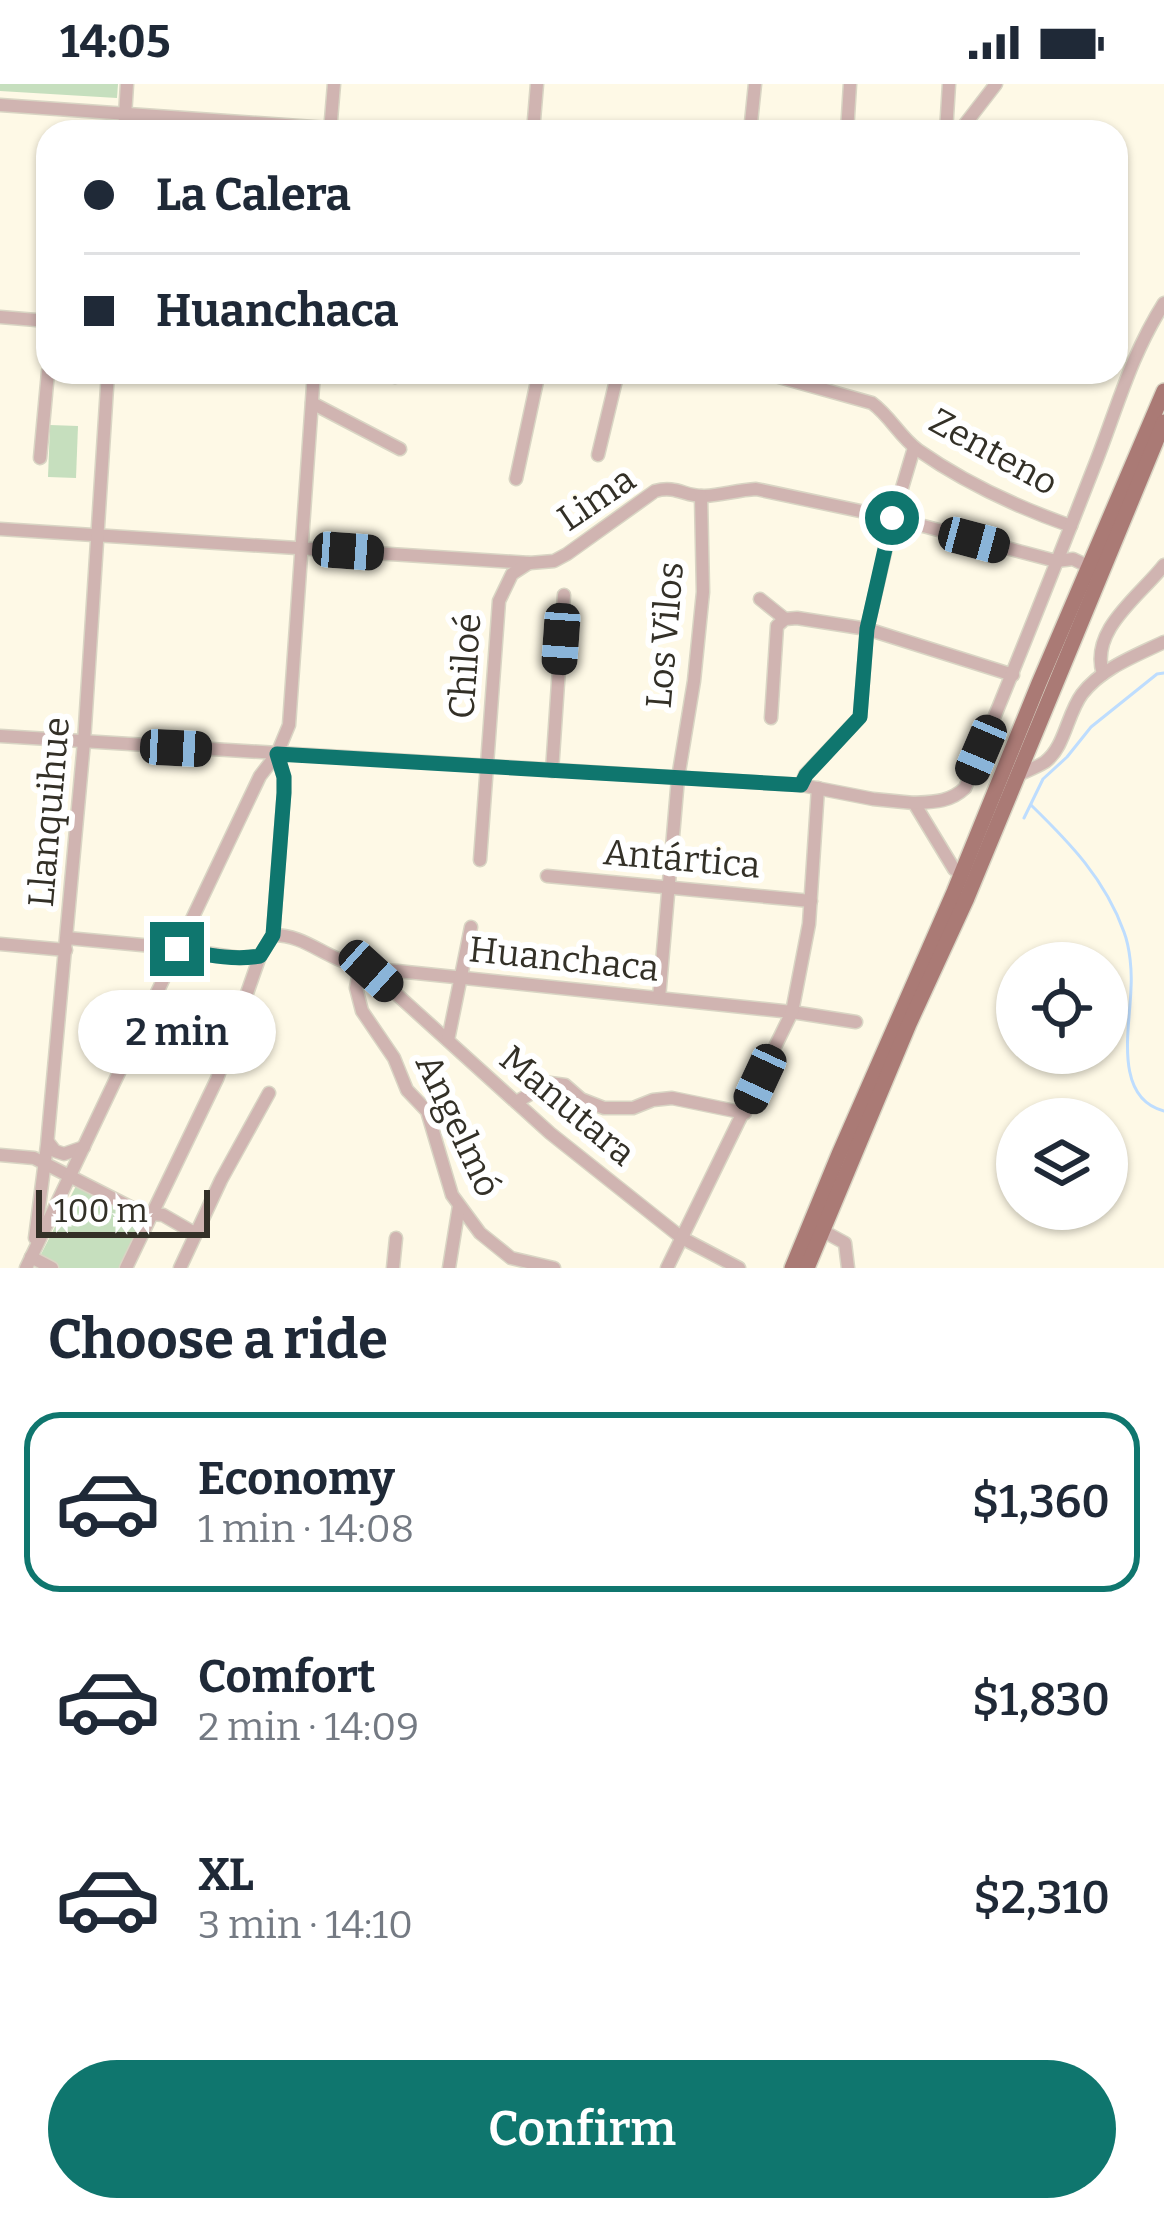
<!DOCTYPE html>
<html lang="en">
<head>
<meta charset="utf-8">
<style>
  body { margin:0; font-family:Bitter,serif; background:#f2f2f3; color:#1f2937; height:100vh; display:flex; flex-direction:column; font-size:45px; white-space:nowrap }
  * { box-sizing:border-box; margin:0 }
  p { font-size:39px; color:#747a83 }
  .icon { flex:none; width:66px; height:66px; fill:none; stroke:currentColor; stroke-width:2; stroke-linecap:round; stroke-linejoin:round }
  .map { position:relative; height:1184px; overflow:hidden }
  .sheet { display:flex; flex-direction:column; background:#fff; flex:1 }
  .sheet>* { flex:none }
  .hud { position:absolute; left:36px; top:36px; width:1092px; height:264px; border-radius:36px; box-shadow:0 3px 9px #0004; display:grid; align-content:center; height:264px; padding:0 48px; background:#fff }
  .controls { position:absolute; left:996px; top:858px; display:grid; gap:24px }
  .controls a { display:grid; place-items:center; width:132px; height:132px; border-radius:50%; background:#fff; box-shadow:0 3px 9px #0004; font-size:60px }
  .scale { position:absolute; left:36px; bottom:30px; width:174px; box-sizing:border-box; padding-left:12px; border:6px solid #333027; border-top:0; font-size:33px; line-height:42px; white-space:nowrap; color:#333027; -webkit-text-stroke:9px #fff; paint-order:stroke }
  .end { position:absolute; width:54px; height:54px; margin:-27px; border:15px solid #0f766e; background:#fff; box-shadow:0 0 0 6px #fff }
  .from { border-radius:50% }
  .bubble { position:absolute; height:84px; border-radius:42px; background:#fff; box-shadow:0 3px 9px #0004; font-size:39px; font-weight:600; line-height:84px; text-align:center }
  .car { position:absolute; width:36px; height:72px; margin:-36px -18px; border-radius:15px; box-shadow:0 0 9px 3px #0007; background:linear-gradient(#222 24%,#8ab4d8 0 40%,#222 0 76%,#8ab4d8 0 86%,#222 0) }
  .hud b { display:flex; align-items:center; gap:42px; height:114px; font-size:45px }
  .hud b+b { border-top:3px solid #e0e1e3 }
  .hud i { width:30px; height:30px; background:#1f2937 }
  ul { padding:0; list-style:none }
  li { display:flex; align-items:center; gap:36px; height:180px; margin:0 24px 18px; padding:0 24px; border:6px solid transparent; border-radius:36px }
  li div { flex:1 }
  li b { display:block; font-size:45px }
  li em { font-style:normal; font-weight:600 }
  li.selected { border-color:#0f766e }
  li>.icon { width:108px; height:108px; stroke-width:1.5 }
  h2 { padding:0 48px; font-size:54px; line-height:144px }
  .button { display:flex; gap:24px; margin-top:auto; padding:24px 48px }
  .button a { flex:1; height:138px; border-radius:72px; background:#0f766e; color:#fff; font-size:48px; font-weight:600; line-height:138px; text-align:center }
  .status { display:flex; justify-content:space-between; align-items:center; height:84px; padding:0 60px; background:#fff; direction:ltr }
  .status svg { height:33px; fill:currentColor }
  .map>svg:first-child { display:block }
  .green { fill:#c6dfbe }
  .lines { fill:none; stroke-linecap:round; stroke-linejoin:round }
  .stream { stroke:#beddfe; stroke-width:3 }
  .minor-casing { stroke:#d9d5c4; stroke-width:15 }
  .major-casing { stroke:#d9d5c4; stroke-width:18 }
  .minor { stroke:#d0b4b1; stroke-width:12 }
  .major { stroke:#aa7a75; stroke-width:15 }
  .route { stroke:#0f766e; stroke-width:15 }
  .labels { text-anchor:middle; stroke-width:12; stroke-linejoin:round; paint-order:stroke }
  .street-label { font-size:36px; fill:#333027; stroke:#fff }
</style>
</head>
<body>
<div class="status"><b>14:05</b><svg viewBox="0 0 49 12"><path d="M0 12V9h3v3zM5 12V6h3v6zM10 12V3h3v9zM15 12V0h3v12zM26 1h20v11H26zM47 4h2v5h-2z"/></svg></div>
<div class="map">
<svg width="1164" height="1184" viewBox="0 0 1164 1184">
  <rect width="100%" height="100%" fill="#fef9e6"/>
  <!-- green -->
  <g class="green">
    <path d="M0 0H118L117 14 0 7Z"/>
    <path d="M50 341 78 342 76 394 48 393Z"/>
    <path d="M77 1100 145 1135 119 1184H53L38 1176Z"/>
  </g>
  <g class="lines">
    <!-- stream -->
    <g class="stream">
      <path d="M1031 721C1070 759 1105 795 1124 848 1130 864 1132 887 1131 904 1130 943 1113 1014 1164 1027"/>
      <path d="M1024 734 1043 695 1067 673 1091 643 1157 590 1164 589"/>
    </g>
    <!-- minor casing -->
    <g class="minor-casing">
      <g id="minor">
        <path d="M0 21 384 48"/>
        <path d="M124 48 127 0"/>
        <path d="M330 48 334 0"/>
        <path d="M533 48 537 0"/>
        <path d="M750 48 755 0"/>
        <path d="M847 48 850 0"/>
        <path d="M946 48 949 0"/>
        <path d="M959 48 996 0"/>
        <path d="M0 233 48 237"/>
        <path d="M761 288 872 319C890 332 900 353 918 366 965 399 1017 423 1071 442"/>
        <path d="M395 293V288"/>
        <path d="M312 319 400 365"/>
        <path d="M598 371 618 288"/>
        <path d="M40 374 48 288"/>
        <path d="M516 395 539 288"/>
        <path d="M0 445 530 479 554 477 567 470 655 407C677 401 685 413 705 412 722 411 738 406 756 405L893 434 1056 477 1073 475 1096 486"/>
        <path d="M760 515 785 535"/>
        <path d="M1103 590C1089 546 1140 512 1164 481"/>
        <path d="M771 634 777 542 785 535 797 534 867 545 1013 591"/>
        <path d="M0 652 801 701 873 715 914 719 954 785 967 794"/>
        <path d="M552 687 564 511"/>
        <path d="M1018 691C1027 687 1037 683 1045 678 1065 663 1067 630 1082 610 1102 584 1135 572 1164 558"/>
        <path d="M801 701 805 691 860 633 867 545 893 434 914 364"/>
        <path d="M914 719C934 718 950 718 965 704 1009 599 1051 493 1092 388 1116 329 1129 274 1164 219"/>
        <path d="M480 776 499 517 512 490 529 479"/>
        <path d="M547 792 811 817"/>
        <path d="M273 851C299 851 315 865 338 875 358 884 375 887 397 887L792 928 856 938"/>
        <path d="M67 854 163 863"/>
        <path d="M0 860 66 866"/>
        <path d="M177 865 240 874 260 872"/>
        <path d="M360 883 356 904 362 927 394 974 407 1006 427 1027 452 1111 480 1149 511 1174 554 1184"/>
        <path d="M372 888 550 1049 682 1154 739 1184"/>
        <path d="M659 914 678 694 694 597 703 508 701 412"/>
        <path d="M448 956 471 843"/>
        <path d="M516 1018 550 999 565 1001 581 1015 604 1024H633L653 1016 672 1014 745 1029"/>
        <path d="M48 1058 55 1067 64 1070 84 1063"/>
        <path d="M0 1071 34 1074 142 1129 163 1131 196 1150"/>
        <path d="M823 1147 845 1159 848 1184"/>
        <path d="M35 1154 47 1061 84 658 108 288"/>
        <path d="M31 1173 52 1184"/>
        <path d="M26 1184 260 692 277 670 289 641 314 288"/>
        <path d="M126 1184 217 995 260 872 273 851 284 708V693L277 670"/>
        <path d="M180 1184 221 1096 269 1009"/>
        <path d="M393 1184 396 1154"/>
        <path d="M449 1184 459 1122"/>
        <path d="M667 1184 792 928 809 840 818 704"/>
      </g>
    </g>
    <!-- major casing -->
    <g class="major-casing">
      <g id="major">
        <path d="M792 1184 839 1070 954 808 1039 599 1164 307"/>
        <path d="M807 1184 909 940 967 814 1164 338"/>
      </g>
    </g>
    <!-- minor -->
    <use href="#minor" class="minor"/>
    <!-- major -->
    <use href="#major" class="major"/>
  </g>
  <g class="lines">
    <!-- route -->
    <path class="route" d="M177 865C204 870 232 877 260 872L273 851 284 709V693L277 670 801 701 806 691 860 633 867 545 892 434"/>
  </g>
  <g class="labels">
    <!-- street labels -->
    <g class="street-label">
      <text transform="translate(994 367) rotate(29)" y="13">Zenteno</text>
      <text transform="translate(596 414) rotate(-34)" y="13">Lima</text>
      <text transform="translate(664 551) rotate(-85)" y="13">Los Vilos</text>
      <text transform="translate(464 582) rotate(-86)" y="13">Chiloé</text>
      <text transform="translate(48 728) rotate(-85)" y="13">Llanquihue</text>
      <text transform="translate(682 774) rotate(5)" y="13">Antártica</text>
      <text transform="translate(564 874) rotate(6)" y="13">Huanchaca</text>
      <text transform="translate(568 1021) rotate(40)" y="13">Manutara</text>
      <text transform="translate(459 1041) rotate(65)" y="13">Angelmó</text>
    </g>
  </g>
</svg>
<div class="controls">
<a><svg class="icon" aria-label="locate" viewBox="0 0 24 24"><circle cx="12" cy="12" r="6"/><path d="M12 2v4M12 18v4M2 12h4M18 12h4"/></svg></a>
<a><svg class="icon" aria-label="layers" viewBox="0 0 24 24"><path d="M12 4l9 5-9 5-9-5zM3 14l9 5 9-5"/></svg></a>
</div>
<div class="scale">100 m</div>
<i class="end from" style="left:892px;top:434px"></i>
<i class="end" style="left:177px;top:865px"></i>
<div class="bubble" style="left:78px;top:906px;width:198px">2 min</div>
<i class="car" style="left:974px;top:456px;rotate:105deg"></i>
<i class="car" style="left:348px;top:467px;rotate:94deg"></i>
<i class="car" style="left:561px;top:555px;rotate:184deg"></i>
<i class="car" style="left:176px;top:664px;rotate:93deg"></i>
<i class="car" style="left:981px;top:666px;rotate:203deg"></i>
<i class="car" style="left:371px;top:887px;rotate:132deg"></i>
<i class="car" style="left:760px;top:995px;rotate:205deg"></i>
<div class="hud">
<b><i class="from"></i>La Calera</b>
<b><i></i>Huanchaca</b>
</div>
</div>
<section class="sheet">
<h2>Choose a ride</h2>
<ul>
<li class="selected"><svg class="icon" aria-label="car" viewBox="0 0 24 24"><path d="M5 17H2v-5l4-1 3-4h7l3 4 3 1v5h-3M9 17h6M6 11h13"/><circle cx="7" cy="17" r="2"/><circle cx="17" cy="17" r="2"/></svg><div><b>Economy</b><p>1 min · 14:08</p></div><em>$1,360</em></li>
<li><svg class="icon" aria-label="car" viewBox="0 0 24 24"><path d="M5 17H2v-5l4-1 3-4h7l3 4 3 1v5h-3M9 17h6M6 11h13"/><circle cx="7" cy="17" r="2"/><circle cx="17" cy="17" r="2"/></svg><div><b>Comfort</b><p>2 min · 14:09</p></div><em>$1,830</em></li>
<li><svg class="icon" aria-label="car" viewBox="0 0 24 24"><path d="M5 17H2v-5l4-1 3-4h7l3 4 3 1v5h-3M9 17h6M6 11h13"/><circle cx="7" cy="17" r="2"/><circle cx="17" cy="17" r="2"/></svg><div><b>XL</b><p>3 min · 14:10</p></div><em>$2,310</em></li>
</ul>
<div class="button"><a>Confirm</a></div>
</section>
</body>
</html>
